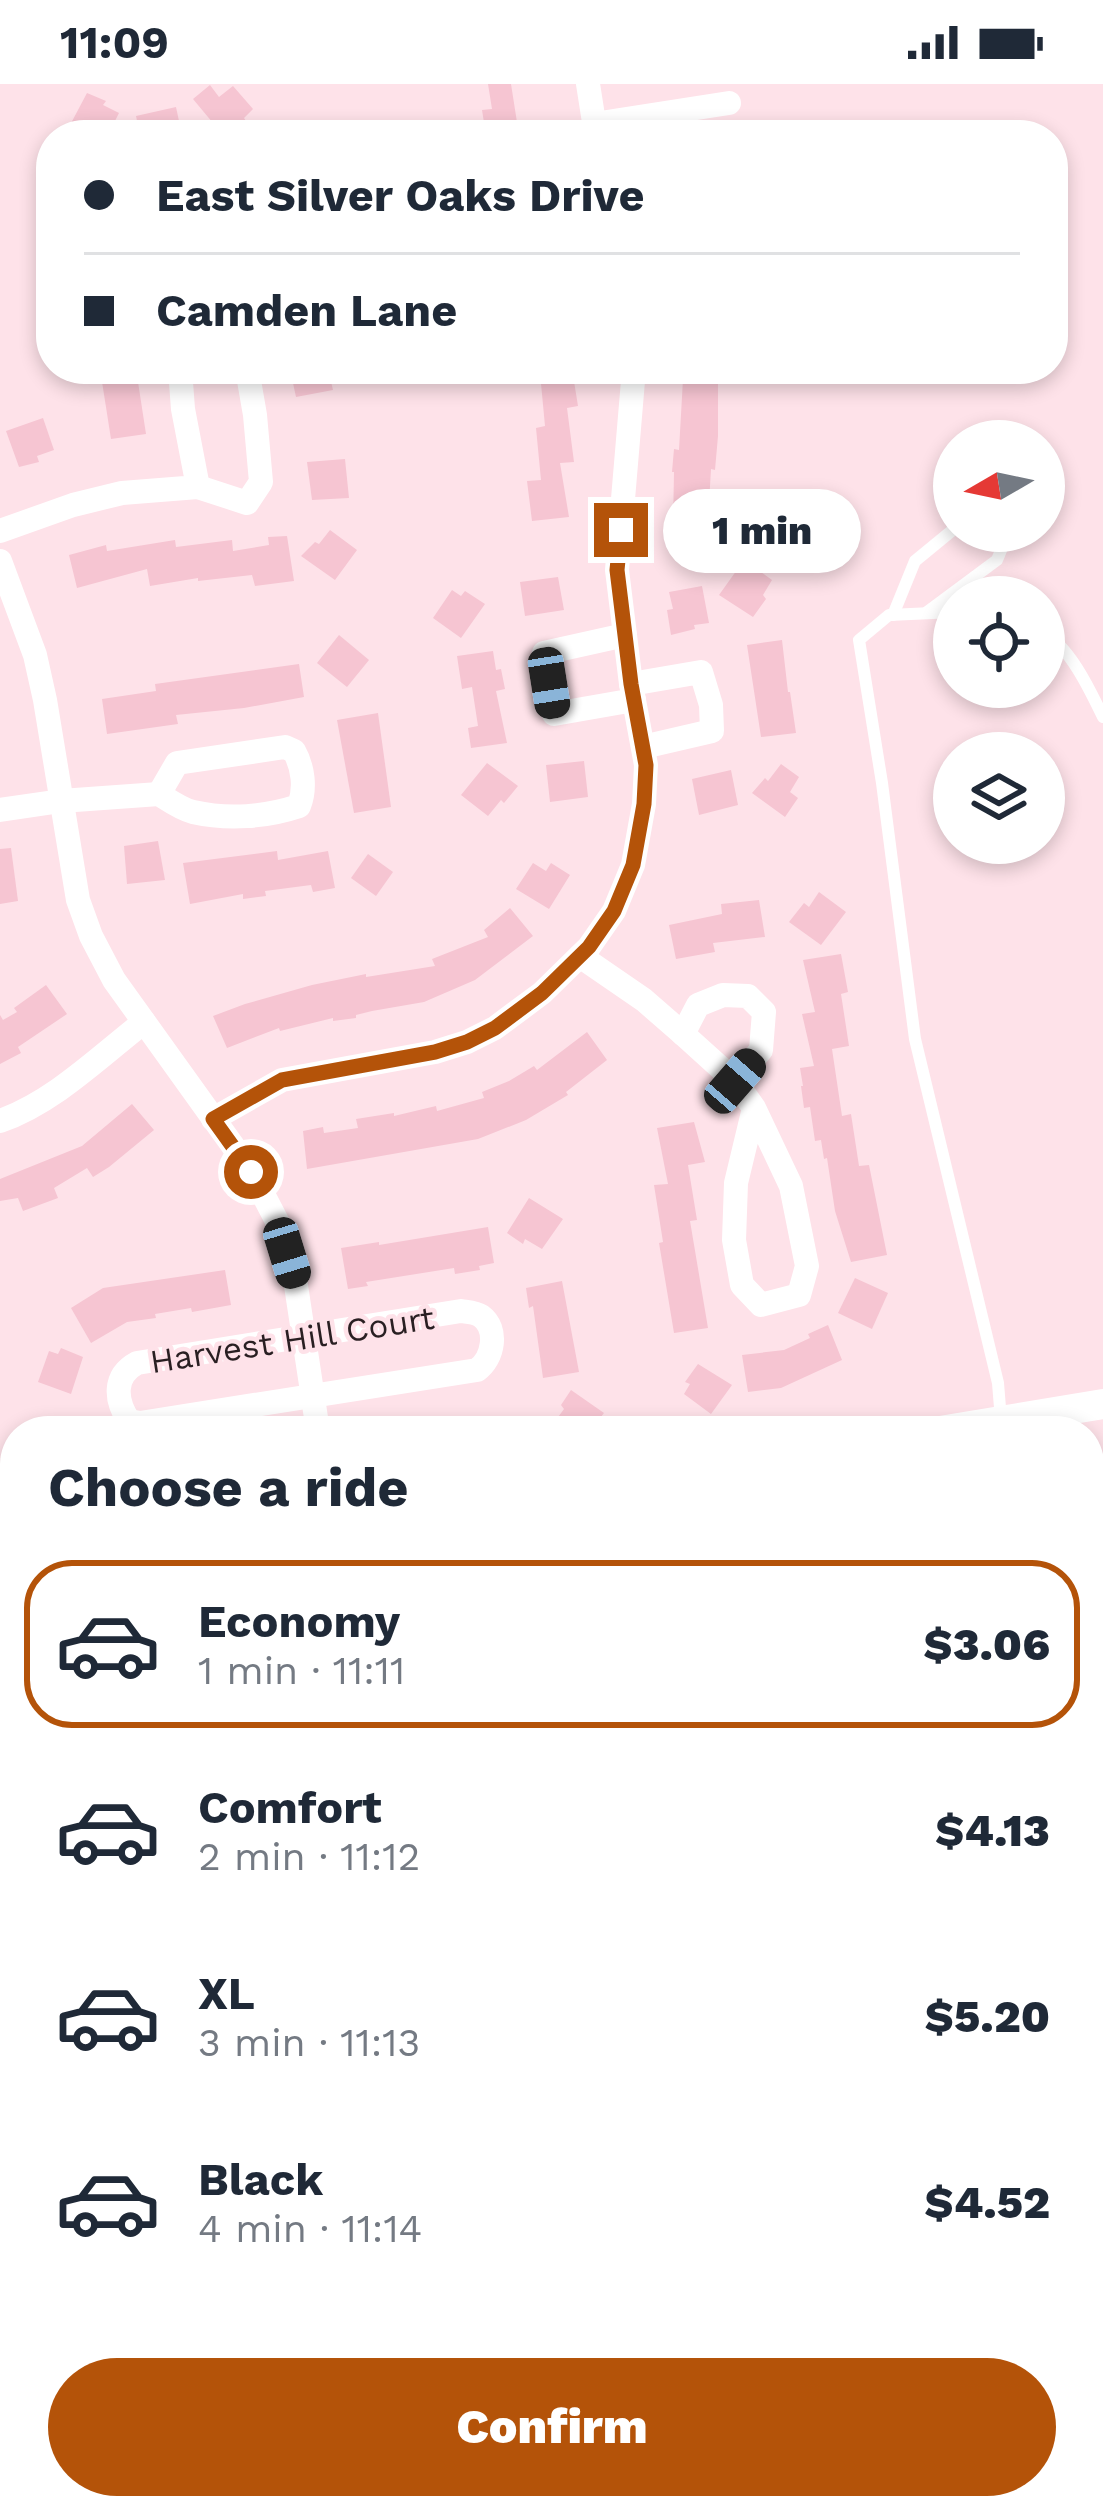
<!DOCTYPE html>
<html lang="en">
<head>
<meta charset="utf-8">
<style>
  body { margin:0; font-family:"Work Sans",sans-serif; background:#f6f6f7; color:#1f2937; height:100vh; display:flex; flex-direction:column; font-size:45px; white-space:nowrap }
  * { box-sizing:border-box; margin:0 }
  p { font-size:39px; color:#747a83 }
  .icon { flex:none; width:66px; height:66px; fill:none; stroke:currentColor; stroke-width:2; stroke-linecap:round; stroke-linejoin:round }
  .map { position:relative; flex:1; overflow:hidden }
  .side { position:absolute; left:0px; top:1332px; width:1104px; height:1104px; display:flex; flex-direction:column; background:#fff; border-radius:48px 48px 0 0; box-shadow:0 6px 18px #0003 }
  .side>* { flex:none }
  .guide { position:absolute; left:36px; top:36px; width:1032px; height:264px; border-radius:48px; box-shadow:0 6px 18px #0003; display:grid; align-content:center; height:264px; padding:0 48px; background:#fff }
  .needle { width:78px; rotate:261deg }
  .tools { position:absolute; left:933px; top:336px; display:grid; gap:24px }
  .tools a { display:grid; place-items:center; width:132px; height:132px; border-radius:50%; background:#fff; box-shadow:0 6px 18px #0003; font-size:60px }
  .end { position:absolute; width:54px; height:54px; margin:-27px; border:15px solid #b45309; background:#fff; box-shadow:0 0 0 6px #fff }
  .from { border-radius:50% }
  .bubble { position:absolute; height:84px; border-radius:42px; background:#fff; box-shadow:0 6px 18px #0003; font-size:39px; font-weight:800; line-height:84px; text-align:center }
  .car { position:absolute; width:36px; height:72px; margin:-36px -18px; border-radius:15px; box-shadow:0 0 9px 3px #0007; background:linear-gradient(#222 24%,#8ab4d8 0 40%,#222 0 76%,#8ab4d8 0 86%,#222 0) }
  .guide b { display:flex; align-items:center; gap:42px; height:114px; font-size:45px }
  .guide b+b { border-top:3px solid #e0e1e3 }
  .guide i { width:30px; height:30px; background:#1f2937 }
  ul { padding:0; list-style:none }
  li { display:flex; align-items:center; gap:36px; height:168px; margin:0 24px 18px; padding:0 24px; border:6px solid transparent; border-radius:48px }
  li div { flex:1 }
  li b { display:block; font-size:45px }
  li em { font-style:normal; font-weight:800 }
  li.active { border-color:#b45309 }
  li>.icon { width:108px; height:108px; stroke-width:1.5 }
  h2 { padding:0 48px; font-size:54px; line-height:144px }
  .primary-button { display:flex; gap:24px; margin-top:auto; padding:24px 48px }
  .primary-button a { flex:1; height:138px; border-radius:72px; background:#b45309; color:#fff; font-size:48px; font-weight:800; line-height:138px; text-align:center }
  .status { display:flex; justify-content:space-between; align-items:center; height:84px; padding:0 60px; background:#fff; direction:ltr }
  .status svg { height:33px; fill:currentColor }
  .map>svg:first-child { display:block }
  .building { fill:#f6c5d2 }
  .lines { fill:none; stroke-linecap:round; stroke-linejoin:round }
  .service { stroke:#fff; stroke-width:12 }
  .minor { stroke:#fff; stroke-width:24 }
  .tertiary { stroke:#fff; stroke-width:30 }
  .route { stroke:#b45309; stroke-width:15 }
  .labels { text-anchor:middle; stroke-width:9; stroke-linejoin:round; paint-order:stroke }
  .street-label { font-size:33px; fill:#291f22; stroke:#fee2e9 }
</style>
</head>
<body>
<div class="status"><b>11:09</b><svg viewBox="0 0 49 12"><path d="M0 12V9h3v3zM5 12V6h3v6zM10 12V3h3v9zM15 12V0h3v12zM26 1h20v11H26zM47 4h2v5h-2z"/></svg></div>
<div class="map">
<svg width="1103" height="2436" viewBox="0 0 1103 2436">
  <rect width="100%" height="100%" fill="#fee2e9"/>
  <!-- building -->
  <g class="building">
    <path d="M488 0H511L519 51H486L482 26 492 25Z"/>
    <path d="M210 1 219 13 233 2 253 25 244 34 248 40 234 51H223L193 15Z"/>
    <path d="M87 9 106 17 103 21 119 29 108 51H86L69 43Z"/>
    <path d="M176 23 182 51H140L136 32Z"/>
    <path d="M100 285H136L146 350 111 355Z"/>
    <path d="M290 285H328L333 306 296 313Z"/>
    <path d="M560 285H572L578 322 567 324 574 378 560 379 569 433 532 437 527 397 541 396 536 344 545 342 540 289Z"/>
    <path d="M683 295H718V352L715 386 711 385 708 437 696 436 695 442 673 441 674 388H672L674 365 679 366Z"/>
    <path d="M43 334 54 366 37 372 39 378 19 383 6 347Z"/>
    <path d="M345 375 349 414 312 416 307 378Z"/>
    <path d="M330 446 357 466 335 496 301 472 315 458 319 460Z"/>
    <path d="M287 452 294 497 255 502 252 491 198 497V494L150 502 147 485 77 504 69 471 106 461 107 467 175 456 176 463 232 456 233 467 269 461 268 453Z"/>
    <path d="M744 476 772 496 763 511 766 515 753 533 719 511Z"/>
    <path d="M558 493 564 526 525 532 520 498Z"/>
    <path d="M702 502 709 539 694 541 695 545 671 551 667 526 673 525 669 508Z"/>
    <path d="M452 506 461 512 465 507 485 520 461 554 433 534Z"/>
    <path d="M339 551 369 576 347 603 317 579Z"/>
    <path d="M782 556 788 608H790L796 649 761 653 747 561Z"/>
    <path d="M493 567 496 586 501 585 505 605 496 607 507 659 471 664 468 644 478 642 472 603 462 605 457 572Z"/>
    <path d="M299 580 304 613 244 624 176 631 178 640 107 650 102 615 156 607 155 600Z"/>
    <path d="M378 629 391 723 354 729 337 636Z"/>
    <path d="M584 677 588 713 550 718 546 681Z"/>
    <path d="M487 679 518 702 504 719 501 716 488 732 461 711Z"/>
    <path d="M781 680 799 693 790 708 798 714 785 733 752 709 765 694 768 697Z"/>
    <path d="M731 686 738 721 699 731 692 695Z"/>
    <path d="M158 757 165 796 127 800 124 762Z"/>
    <path d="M11 764 18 817 0 820V765Z"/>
    <path d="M277 767 278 776 328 767 335 804 313 808 311 801 265 807 266 812 243 815V810L190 820 183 779Z"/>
    <path d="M368 770 393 788 376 812 351 794Z"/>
    <path d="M533 779 546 787 551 779 570 791 549 825 516 805Z"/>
    <path d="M819 808 846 828 821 861 789 838 804 819 809 823Z"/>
    <path d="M759 816 765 853 713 859 715 868 676 875 669 841 722 830 721 820Z"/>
    <path d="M510 824 533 852 475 896 424 918 372 927 356 931V934L333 937V934L280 947 279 944 227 964 213 932 245 920 312 901 366 890V893L435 882 432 875 488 853 484 846Z"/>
    <path d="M841 870 848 908 841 910 849 962 832 965 842 1032 851 1030 859 1082 869 1081 887 1171 851 1178 835 1127 827 1074 824 1075 821 1056 815 1057 810 1023 804 1024 801 1002H803L800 984 814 982 802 930 815 928 803 876Z"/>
    <path d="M46 901 67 930 18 963 21 969 0 980V931L3 936 17 928 14 924Z"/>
    <path d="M587 948 607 976 566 1008 568 1011 526 1036 478 1055 307 1085 303 1047 323 1043 324 1049 358 1044 356 1035 394 1029V1032L436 1022 437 1027 484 1014 482 1008 509 997 534 982 537 986Z"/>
    <path d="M132 1020 154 1046 109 1083 93 1093 87 1084 54 1104 58 1114 23 1127 18 1114 0 1117V1095L82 1062Z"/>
    <path d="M694 1038 705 1078 688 1081 697 1136 690 1137 708 1244 674 1249 659 1159 663 1158 654 1101 668 1100 657 1044Z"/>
    <path d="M529 1114 563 1135 542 1165 525 1155 523 1160 507 1149Z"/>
    <path d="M488 1143 494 1179 479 1182 480 1186 455 1190 454 1184 366 1198 368 1202 348 1205 341 1164 379 1158V1161Z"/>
    <path d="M225 1186 231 1221 192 1228 191 1224 155 1230 156 1234 127 1238 91 1259 71 1224 103 1204Z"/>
    <path d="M855 1194 888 1209 872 1245 838 1229Z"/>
    <path d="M562 1197 579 1288 543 1294 533 1222 529 1224 526 1204Z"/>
    <path d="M828 1241 842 1276 781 1304 748 1308 742 1271 784 1266 810 1254 808 1250Z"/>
    <path d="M61 1264 83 1273 71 1310 38 1298 49 1267 58 1270Z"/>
    <path d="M698 1280 732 1301 711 1330 684 1310 690 1300 685 1298Z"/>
    <path d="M571 1306 604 1329 590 1347H563L553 1340 564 1325 561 1321Z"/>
  </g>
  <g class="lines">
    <!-- service -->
    <g class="service">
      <path d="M927 528 997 476 1009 447"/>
      <path d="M954 528 889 531 859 556 882 699 915 955 998 1299 1001 1336"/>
      <path d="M893 531 915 477 954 445"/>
      <path d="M1044 550C1069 561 1091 608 1103 633"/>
    </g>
    <!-- minor -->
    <g class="minor">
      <path d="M588 0 596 51"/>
      <path d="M594 40 729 19"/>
      <path d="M198 403 247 419 261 398 255 331 247 285"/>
      <path d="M0 447 73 421 122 409 198 403 183 325 180 285"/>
      <path d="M0 477 35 571 45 616 78 816 91 852 114 896 251 1087 280 1143 295 1195 318 1347"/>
      <path d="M625 551 544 569 554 630 634 616"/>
      <path d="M631 600 701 588 711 621 712 647 643 663"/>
      <path d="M285 663 294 667C303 683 306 704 299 722 266 733 228 736 193 728 181 725 170 717 159 710L177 679Z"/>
      <path d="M0 726 61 717 159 710"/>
      <path d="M580 872 644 916 683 950 735 997 754 1024 791 1102 807 1182 799 1211 761 1221 742 1201 734 1156 736 1099 754 1024"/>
      <path d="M683 950 698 921 723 911 748 912 764 928 761 966 735 997"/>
      <path d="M213 1035 282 996 435 968 467 958 495 944 542 909 589 863 614 827 633 781 644 720 646 681 631 600 617 486 634 285"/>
      <path d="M0 1037C54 1018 99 973 144 938"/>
      <path d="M461 1227C467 1228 475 1228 481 1232 499 1245 493 1275 477 1286L140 1339 129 1337C115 1316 113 1292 137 1279Z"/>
      <path d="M0 1640 15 1638"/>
      <path d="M0 2314 15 2328"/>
      <path d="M117 2421 133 2436"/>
      <path d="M603 2421 665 2430 748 2421"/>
      <path d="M836 2421 882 2436"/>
    </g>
    <!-- tertiary -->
    <g class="tertiary">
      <path d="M940 1347 1103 1320"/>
      <path d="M0 2065 15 2060"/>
    </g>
  </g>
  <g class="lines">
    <!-- route -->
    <path class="route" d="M251 1088 213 1035 282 996 435 968 467 958 495 944 542 909 589 863 614 827 633 781 644 720 646 681 631 600 617 486 621 446"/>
  </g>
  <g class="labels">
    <!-- street labels -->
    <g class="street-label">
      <text transform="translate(292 1255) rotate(-9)" y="12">Harvest Hill Court</text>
    </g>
  </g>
</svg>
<div class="tools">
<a><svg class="needle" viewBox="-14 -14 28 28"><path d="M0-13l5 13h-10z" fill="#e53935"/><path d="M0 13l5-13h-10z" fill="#747a83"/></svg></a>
<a><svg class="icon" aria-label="locate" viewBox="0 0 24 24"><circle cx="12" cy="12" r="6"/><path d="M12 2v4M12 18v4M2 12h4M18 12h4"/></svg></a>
<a><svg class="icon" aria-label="layers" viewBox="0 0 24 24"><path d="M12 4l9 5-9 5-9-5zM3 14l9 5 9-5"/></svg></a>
</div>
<i class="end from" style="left:251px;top:1088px"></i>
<i class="end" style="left:621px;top:446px"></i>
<div class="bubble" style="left:663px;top:405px;width:198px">1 min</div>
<i class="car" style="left:549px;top:599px;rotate:171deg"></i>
<i class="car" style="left:735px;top:997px;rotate:41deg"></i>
<i class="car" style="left:287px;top:1169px;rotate:163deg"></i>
<div class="guide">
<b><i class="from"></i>East Silver Oaks Drive</b>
<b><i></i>Camden Lane</b>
</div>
<section class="side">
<h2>Choose a ride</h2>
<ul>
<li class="active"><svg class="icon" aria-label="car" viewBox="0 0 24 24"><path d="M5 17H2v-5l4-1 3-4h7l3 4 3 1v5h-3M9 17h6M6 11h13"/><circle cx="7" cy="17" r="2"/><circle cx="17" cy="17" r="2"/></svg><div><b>Economy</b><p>1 min · 11:11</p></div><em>$3.06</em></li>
<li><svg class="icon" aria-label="car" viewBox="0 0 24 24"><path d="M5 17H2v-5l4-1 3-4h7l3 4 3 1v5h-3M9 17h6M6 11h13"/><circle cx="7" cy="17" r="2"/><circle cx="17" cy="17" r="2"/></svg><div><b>Comfort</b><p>2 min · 11:12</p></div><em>$4.13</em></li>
<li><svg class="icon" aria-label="car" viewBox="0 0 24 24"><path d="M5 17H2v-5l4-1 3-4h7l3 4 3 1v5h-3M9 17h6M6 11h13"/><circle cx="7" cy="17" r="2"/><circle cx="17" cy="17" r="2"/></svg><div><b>XL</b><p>3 min · 11:13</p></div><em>$5.20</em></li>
<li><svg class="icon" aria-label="car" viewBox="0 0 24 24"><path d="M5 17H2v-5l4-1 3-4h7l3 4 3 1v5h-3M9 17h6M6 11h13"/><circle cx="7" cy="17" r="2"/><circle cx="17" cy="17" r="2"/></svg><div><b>Black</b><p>4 min · 11:14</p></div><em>$4.52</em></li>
</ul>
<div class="primary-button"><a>Confirm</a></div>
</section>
</div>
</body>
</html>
